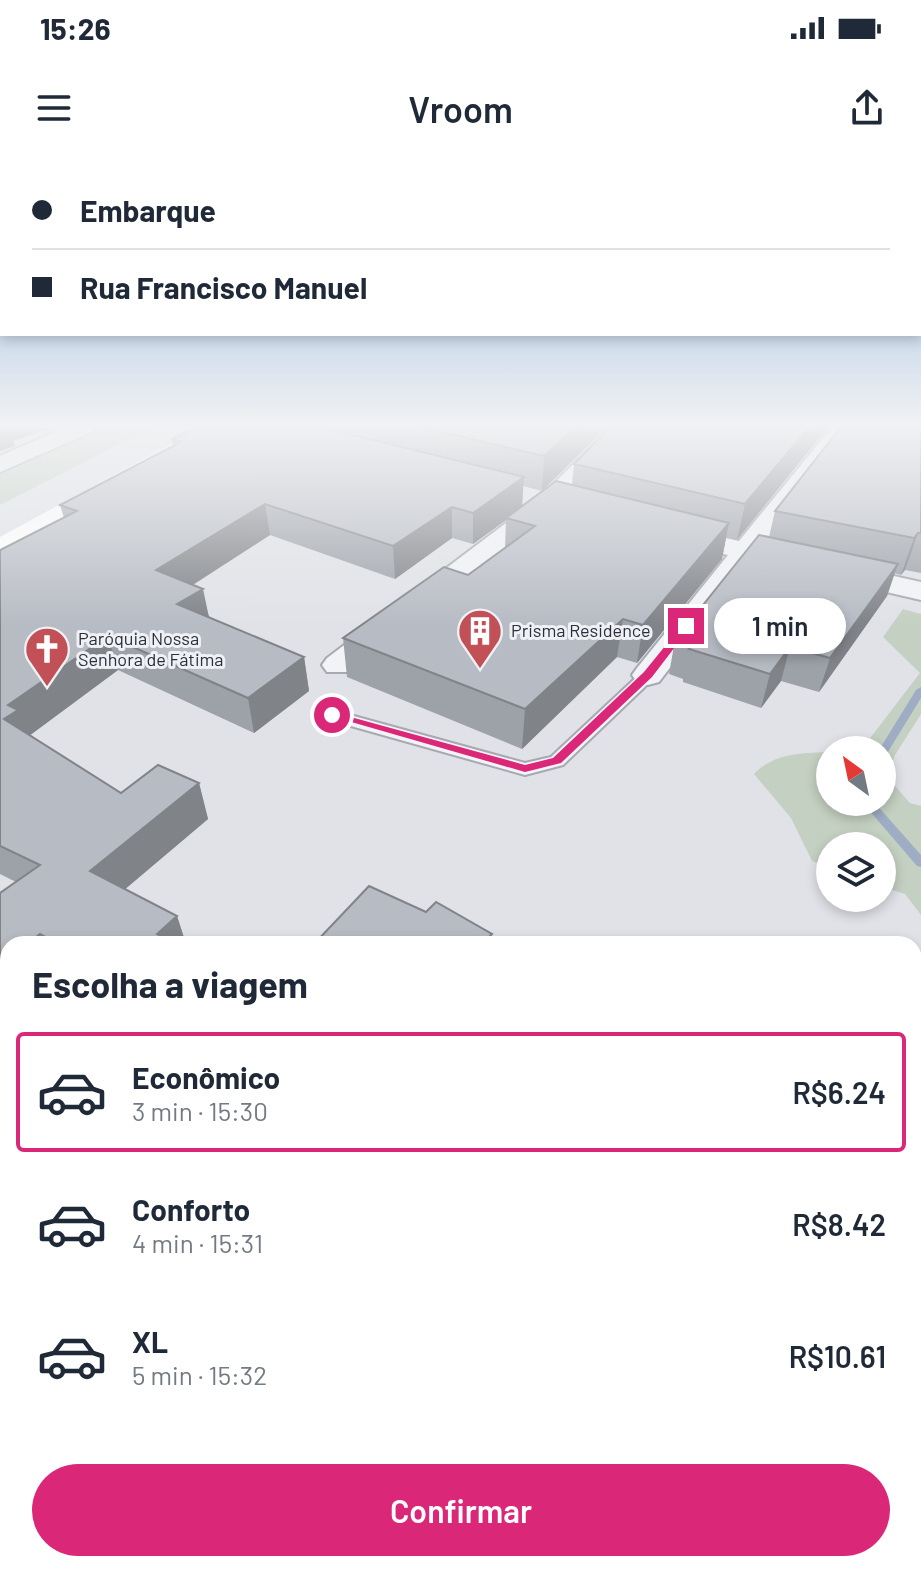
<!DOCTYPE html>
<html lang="pt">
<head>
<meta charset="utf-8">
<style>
  body { margin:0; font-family:Barlow,sans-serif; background:#f6f6f7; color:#1f2937; height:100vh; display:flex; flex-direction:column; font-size:30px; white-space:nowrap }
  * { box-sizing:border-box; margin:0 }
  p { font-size:26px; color:#747a83 }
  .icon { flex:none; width:44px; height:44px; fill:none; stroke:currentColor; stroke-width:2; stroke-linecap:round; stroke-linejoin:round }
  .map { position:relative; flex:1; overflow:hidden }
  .side { position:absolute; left:0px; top:776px; width:922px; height:636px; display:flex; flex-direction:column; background:#fff; border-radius:24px 24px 0 0; box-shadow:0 4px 12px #0003 }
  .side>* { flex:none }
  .guide { position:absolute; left:0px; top:0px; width:922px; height:176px; box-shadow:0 4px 12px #0003; display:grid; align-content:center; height:176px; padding:0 32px; background:#fff }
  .needle { width:52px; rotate:327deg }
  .controls { position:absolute; left:816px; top:576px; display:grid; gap:16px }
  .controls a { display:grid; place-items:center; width:80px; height:80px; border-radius:50%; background:#fff; box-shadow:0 4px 12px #0003; font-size:40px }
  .end { position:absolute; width:36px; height:36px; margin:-18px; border:10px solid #db2777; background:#fff; box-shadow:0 0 0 4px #fff }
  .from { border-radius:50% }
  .bubble { position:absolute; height:56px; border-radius:28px; background:#fff; box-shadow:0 4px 12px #0003; font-size:26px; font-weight:600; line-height:56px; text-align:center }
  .guide b { display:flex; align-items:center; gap:28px; height:76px; font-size:30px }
  .guide b+b { border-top:2px solid #e0e1e3 }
  .guide i { width:20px; height:20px; background:#1f2937 }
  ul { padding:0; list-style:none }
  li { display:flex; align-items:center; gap:24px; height:120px; margin:0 16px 12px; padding:0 16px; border:4px solid transparent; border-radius:8px }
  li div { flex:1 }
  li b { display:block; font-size:30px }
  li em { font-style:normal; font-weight:600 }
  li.on { border-color:#db2777 }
  li>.icon { width:72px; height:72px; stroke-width:1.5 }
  h2 { padding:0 32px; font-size:36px; line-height:96px }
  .button { display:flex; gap:16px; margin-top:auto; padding:16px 32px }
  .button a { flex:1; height:92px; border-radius:48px; background:#db2777; color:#fff; font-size:32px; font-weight:600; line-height:92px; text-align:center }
  .status { display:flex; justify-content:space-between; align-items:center; height:56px; padding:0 40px; background:#fff; direction:ltr }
  .status svg { height:22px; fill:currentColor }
  header { display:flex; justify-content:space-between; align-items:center; height:104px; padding:0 32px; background:#fff; font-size:36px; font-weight:600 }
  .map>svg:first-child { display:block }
  .green { fill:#c4d0c2 }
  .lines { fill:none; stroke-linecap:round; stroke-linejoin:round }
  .stream { fill:#9eadc4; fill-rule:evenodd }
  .service-casing { stroke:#a6a9b1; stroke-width:4 }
  .minor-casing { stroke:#a6a9b1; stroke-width:4 }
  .tertiary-casing { stroke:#a6a9b1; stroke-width:4 }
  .service { fill:#f2f3f6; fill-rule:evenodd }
  .minor { fill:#f2f3f6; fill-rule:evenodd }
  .tertiary { fill:#f2f3f6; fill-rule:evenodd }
  .secondary { fill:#fff; fill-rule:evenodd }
  .wall { fill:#9da1a8 }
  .shaded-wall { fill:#808388 }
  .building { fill:#b7bbc3; stroke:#808388; stroke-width:2 }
  .route { fill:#db2777 }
  .labels { text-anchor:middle; stroke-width:6; stroke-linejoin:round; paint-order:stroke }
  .far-poi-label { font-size:18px; fill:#2a2f3d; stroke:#eff1f5; text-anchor:start }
</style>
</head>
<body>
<div class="status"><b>15:26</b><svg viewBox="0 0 49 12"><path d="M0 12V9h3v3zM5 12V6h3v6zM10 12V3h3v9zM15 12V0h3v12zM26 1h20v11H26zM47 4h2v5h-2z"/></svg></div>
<header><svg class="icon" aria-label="menu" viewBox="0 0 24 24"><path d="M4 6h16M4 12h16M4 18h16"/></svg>Vroom<svg class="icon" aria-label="share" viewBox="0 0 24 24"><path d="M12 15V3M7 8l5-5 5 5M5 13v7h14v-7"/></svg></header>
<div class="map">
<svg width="921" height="1412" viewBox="0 0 921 1412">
  <rect width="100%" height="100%" fill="#e0e2e7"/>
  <!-- green -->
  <g class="green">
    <path d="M99 267H153L0 345V313Z"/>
    <path d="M903 449 921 454V554L895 595 887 617 910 643 921 646V755L905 734 882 727V686H830V708L812 701 791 658 754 614C774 593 802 593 830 592V642H882V590H861L920 513 883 477Z"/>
    <path d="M782 1404H893L892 1412H779Z"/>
  </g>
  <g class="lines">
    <!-- stream -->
    <g class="stream">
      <path d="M921 527V538L886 595 882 596V590H879L916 530Z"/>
      <path d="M862 642H874L921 695V707L917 706Z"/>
    </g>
    <!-- service casing -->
    <g class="service-casing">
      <path id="service" d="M648 510 654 512V518L563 605 525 615 326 559 324 555 332 550 525 603 551 597 642 512Z"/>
    </g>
    <!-- minor casing -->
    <g class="minor-casing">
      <g id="minor">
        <path d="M66 267H95L92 272 0 312V296Z"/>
        <path d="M611 267H634L556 349 349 512H327L322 505 327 498 538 339Z"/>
        <path d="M832 267H854L763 387 921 422V440L752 401 659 522 648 525 637 522 632 515 637 508 728 395 662 380 658 374 662 368 671 366 739 381Z"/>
        <path d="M921 986V1057L914 1059V989Z"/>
        <path d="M914 1081 921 1084V1147L914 1144Z"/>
        <path d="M720 1404H790L787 1412H717Z"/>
      </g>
    </g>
    <!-- tertiary casing -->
    <g class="tertiary-casing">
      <g id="tertiary">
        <path d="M0 956 8 959V1016L0 1013Z"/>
        <path d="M350 1404H430L433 1412H353Z"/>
      </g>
    </g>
    <!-- service -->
    <use href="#service" class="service"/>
    <!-- minor -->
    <use href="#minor" class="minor"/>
    <!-- tertiary -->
    <use href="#tertiary" class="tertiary"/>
    <!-- secondary -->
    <path class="secondary" d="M202 267H232L10 395 0 398V377Z"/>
  </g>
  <!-- wall -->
  <g class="wall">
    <path d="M196 267H607L542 331 523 326 522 346 572 324 574 304 828 267 737 380 726 377 722 399 637 503 617 497 522 589 347 517 343 478 468 415 505 388 506 360 473 384 452 378 395 419 270 375 193 425 210 458 304 497 309 531 254 573 118 510 30 575 121 633 199 623 208 659 125 729 177 756 186 784H8V850L0 857V733L16 722 0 714V390L64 358 60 345 173 286 172 279Z"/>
    <path d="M921 267V413L905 410 901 415 894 413 887 436 819 532 781 521 761 548 683 522V519L669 514 675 480 769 377 775 351Z"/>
    <path d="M554 1404H641L637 1412H562Z"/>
  </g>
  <!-- shaded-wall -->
  <g class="shaded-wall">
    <path d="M0 267H55L13 281 15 286 0 291Z"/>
    <path d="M576 267H607L542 331 544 296Z"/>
    <path d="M809 267H828L737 380 745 344Z"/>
    <path d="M524 317 522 347 506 358V360L473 384V353Z"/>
    <path d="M265 344 270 375 164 443 156 410Z"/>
    <path d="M452 347V378L395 419 393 386Z"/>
    <path d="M729 363 722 399 637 503 643 465Z"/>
    <path d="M918 373 905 410 901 415 914 378Z"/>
    <path d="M898 404 887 436 819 532 830 498Z"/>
    <path d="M203 429 210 462 177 444Z"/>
    <path d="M623 459 617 497 522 589 525 549Z"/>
    <path d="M108 476 118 510 29 576 4 559 8 545Z"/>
    <path d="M790 487 781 521 761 548 770 514Z"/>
    <path d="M304 497 309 531 254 573 248 538Z"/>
    <path d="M199 623 208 659 104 747 90 711Z"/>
    <path d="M177 756 186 784H161L157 774Z"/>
    <path d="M40 774 45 784H27Z"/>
    <path d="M492 774V784H482Z"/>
    <path d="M8 799V850L0 857V806Z"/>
    <path d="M136 1404H141L147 1412H142Z"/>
  </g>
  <!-- building -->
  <g class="building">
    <path d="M196 267H320L524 317 473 353 452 347 393 386 265 344 156 410 203 429 177 444 304 497 248 538 108 476 8 545 18 550 4 559 121 633 158 605 199 623 90 711 177 756 157 774 175 784H58L40 774 27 784H8V799L0 806V733L40 705 0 686V390L77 351 60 345 181 282 172 279Z"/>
    <path d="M420 267H576L544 296Z"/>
    <path d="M610 267H809L745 344 574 304Z"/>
    <path d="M841 267H921V373H918L914 378 775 351Z"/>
    <path d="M556 321 729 363 643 465 623 459 525 549 343 478 444 407 468 415 535 366 506 358Z"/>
    <path d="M759 375 898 404 830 498 790 487 770 514 689 489 692 486 675 480Z"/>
    <path d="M369 726 426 752 436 742 492 774 482 784H361L359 783 358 784H314Z"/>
    <path d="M8 1196V1404H136L142 1412H0V1203Z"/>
    <path d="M570 1404H641L637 1412H578Z"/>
  </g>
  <!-- sky -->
  <linearGradient id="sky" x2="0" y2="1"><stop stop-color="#8ab1da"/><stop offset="0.57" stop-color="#f1f2f4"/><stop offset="1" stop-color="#f1f2f4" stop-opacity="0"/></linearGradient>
  <rect width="921" height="465" fill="url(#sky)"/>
  <!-- route -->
  <path class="route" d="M683 464 691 466 652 517 561 603 525 612 327 555 336 553 525 605 553 598 644 512Z"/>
  <!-- icons -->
  <defs>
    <g id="building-pin" transform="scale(2.3)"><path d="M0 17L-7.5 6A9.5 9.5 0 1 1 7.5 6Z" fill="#c15057" stroke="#eff1f5"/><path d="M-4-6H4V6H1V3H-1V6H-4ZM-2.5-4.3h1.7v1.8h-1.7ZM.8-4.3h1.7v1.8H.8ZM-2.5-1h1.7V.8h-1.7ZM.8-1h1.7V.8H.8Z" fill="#fff"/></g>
    <g id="church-pin" transform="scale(2.3)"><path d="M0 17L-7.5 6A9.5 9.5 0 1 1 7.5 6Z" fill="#c15057" stroke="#eff1f5"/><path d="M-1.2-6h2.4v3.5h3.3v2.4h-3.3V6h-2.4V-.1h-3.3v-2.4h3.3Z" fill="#fff"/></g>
  </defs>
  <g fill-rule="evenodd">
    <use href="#building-pin" x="480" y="471"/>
    <use href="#church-pin" x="47" y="489"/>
  </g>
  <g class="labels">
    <!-- far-poi labels -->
    <g class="far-poi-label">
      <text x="511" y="477">Prisma Residence</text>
      <text x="78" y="485">Paróquia Nossa<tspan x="78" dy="21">Senhora de Fátima</tspan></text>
    </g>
  </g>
</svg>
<div class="controls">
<a><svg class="needle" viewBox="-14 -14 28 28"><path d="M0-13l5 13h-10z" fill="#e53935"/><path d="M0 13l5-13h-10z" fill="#747a83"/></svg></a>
<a><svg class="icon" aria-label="layers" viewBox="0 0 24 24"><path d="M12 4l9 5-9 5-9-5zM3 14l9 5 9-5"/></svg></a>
</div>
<i class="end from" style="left:332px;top:555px"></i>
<i class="end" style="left:686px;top:466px"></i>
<div class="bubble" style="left:714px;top:438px;width:132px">1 min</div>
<div class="guide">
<b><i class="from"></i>Embarque</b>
<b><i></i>Rua Francisco Manuel</b>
</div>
<section class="side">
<h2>Escolha a viagem</h2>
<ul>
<li class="on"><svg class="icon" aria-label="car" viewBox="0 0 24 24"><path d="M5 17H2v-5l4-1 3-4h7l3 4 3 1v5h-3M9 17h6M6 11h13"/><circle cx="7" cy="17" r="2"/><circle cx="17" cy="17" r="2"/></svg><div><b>Econômico</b><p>3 min · 15:30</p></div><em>R$6.24</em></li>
<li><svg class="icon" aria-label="car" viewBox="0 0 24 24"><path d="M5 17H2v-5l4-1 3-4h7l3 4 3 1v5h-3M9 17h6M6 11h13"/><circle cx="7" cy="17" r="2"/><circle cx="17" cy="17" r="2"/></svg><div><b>Conforto</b><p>4 min · 15:31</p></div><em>R$8.42</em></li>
<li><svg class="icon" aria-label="car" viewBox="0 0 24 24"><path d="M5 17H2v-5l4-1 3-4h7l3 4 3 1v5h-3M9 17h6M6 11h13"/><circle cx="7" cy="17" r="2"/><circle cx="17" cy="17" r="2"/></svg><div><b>XL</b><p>5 min · 15:32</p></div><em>R$10.61</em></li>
</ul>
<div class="button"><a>Confirmar</a></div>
</section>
</div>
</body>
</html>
